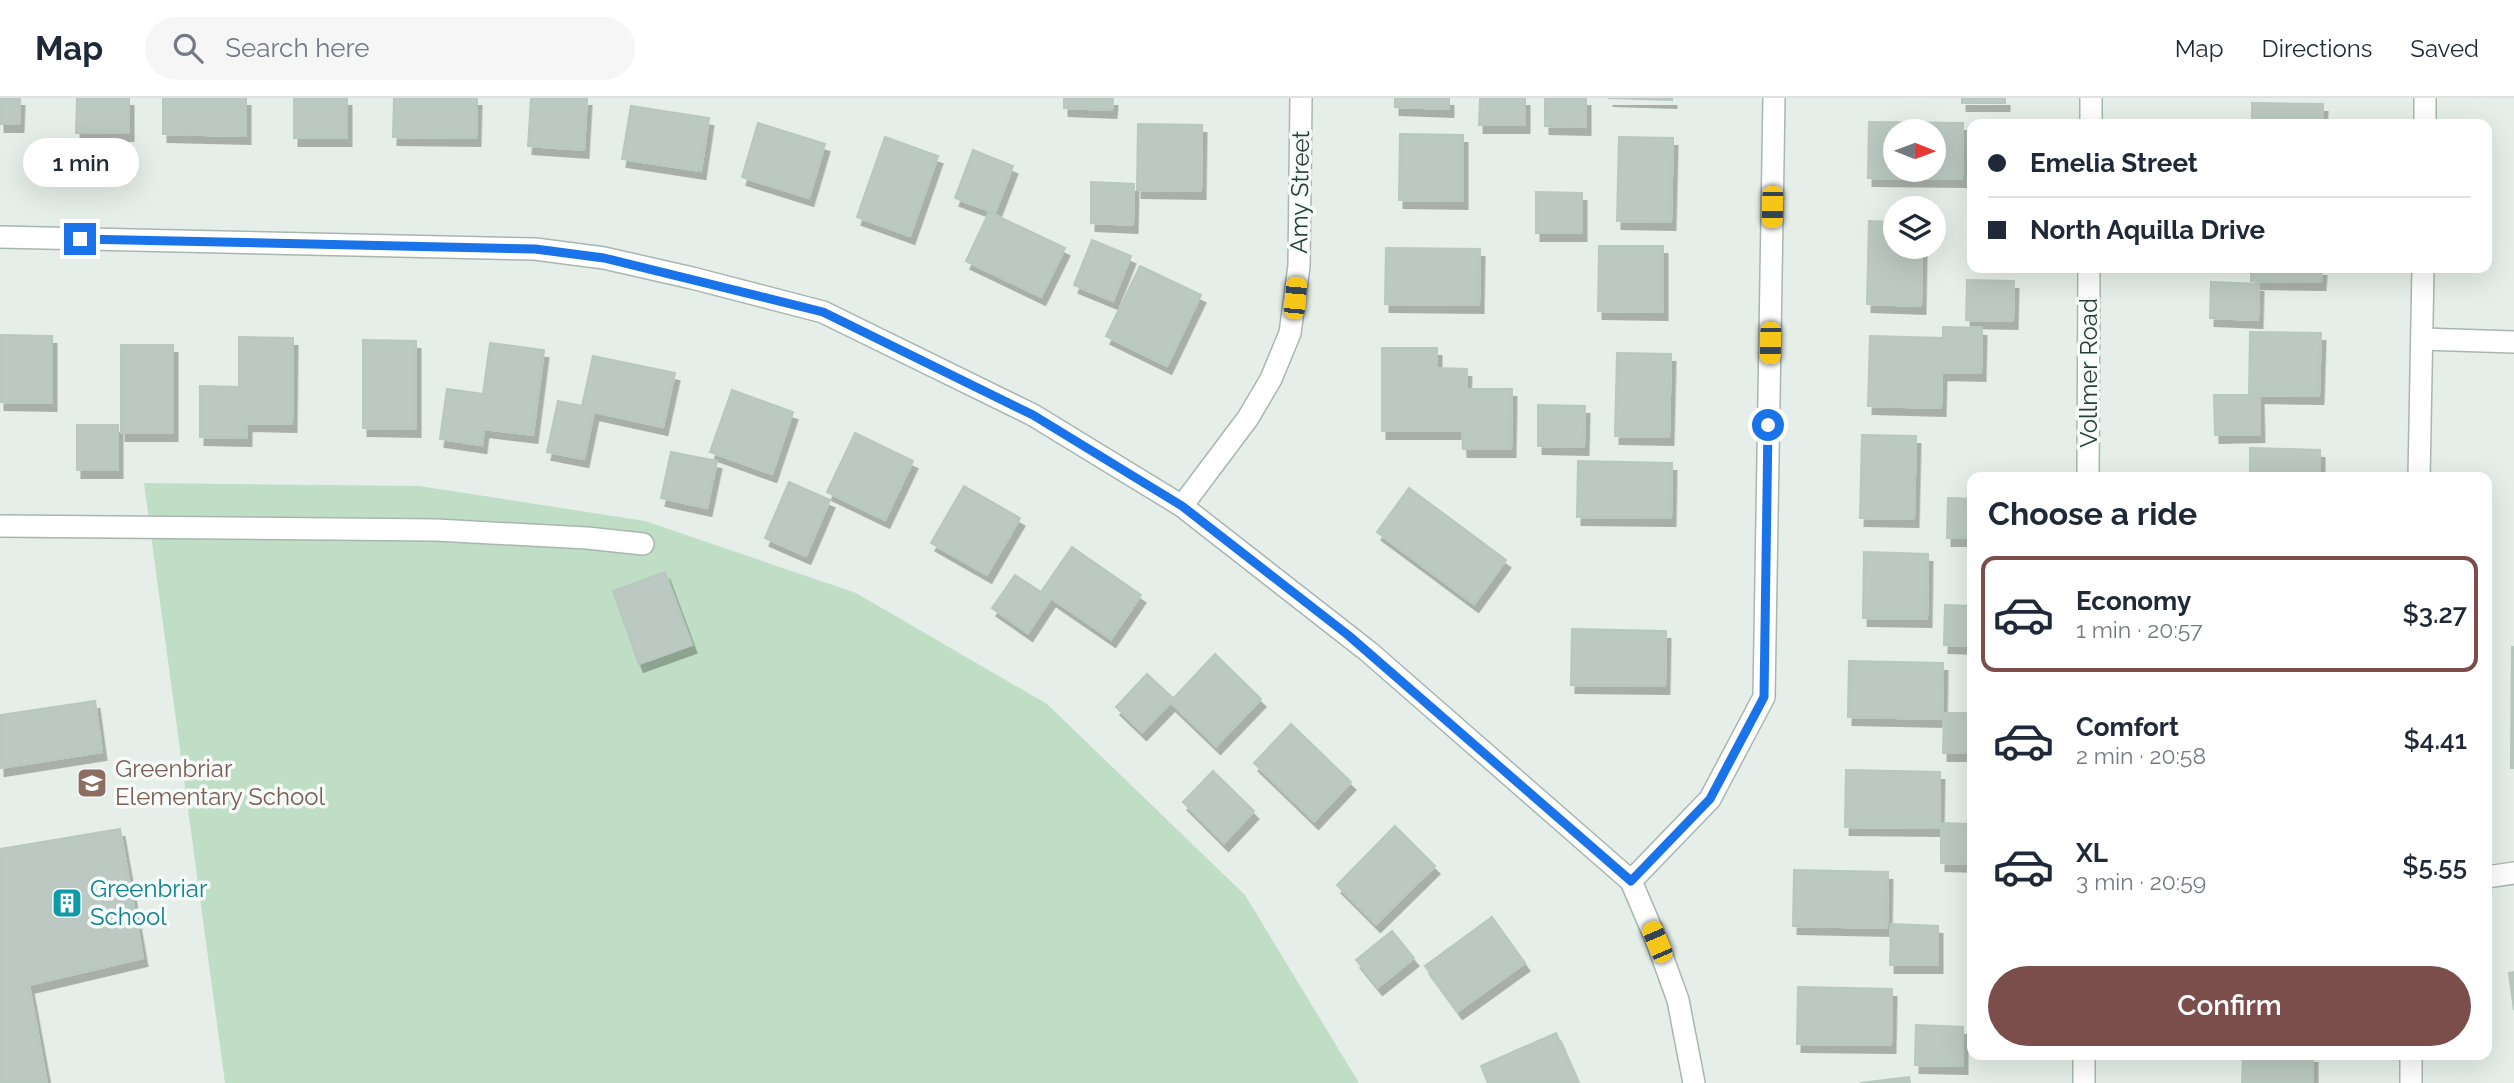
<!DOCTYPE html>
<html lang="en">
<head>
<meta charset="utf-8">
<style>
  body { margin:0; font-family:Raleway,sans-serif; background:#f6f6f7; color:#1f2937; height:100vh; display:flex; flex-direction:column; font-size:26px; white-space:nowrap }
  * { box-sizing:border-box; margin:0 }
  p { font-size:23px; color:#747a83 }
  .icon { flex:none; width:38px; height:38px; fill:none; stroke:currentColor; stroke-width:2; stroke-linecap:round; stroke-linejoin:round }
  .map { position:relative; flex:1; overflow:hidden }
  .side { position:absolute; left:1967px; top:374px; width:525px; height:588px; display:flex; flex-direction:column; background:#fff; border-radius:14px; box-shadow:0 7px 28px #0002 }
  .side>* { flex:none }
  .top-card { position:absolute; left:1967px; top:21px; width:525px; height:154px; border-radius:14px; box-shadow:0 7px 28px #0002; display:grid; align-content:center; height:154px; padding:0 21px; background:#fff }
  .needle { width:46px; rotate:91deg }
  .controls { position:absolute; left:1883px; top:21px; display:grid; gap:14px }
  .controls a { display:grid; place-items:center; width:63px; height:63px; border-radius:50%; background:#fff; box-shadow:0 7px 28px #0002; font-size:35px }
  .end { position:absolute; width:32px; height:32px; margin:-16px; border:9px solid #1a73e8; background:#fff; box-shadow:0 0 0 4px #fff }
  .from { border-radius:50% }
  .bubble { position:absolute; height:49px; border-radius:24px; background:#fff; box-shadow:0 7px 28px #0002; font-size:23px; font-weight:600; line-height:49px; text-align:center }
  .car { position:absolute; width:21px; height:42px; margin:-21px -10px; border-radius:9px; box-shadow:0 0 5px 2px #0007; background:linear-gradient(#f5c518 24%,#345 0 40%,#f5c518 0 76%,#345 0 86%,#f5c518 0) }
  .top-card b { display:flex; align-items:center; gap:24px; height:66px; font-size:26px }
  .top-card b+b { border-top:2px solid #e0e1e3 }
  .top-card i { width:18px; height:18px; background:#1f2937 }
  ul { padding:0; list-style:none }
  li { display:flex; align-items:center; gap:21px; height:116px; margin:0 14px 10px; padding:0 7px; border:4px solid transparent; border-radius:14px }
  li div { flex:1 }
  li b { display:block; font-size:26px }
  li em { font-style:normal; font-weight:600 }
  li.selected { border-color:#7c4e4b }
  li>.icon { width:63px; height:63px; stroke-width:1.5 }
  h2 { padding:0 21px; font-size:32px; line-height:84px }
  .button { display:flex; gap:14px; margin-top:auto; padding:14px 21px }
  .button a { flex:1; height:80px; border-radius:42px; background:#7c4e4b; color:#fff; font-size:28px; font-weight:600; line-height:80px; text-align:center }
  header { display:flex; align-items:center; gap:42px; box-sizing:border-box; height:98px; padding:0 35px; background:#fff; border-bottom:2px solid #e0e1e3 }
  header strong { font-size:33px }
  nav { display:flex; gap:38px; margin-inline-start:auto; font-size:24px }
  .search { width:490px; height:63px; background:#f6f6f7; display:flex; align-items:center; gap:18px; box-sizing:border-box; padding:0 24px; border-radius:38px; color:#747a83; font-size:26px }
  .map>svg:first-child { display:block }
  .green { fill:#bfdec5 }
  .building { fill:#bbc9c2; stroke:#b8c7c0; stroke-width:2; fill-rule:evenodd; filter:url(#shadow) }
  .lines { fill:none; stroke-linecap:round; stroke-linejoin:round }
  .lane-casing { stroke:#a8b6b0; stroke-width:24 }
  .street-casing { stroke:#a8b6b0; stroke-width:24 }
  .secondary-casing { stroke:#a4b9b0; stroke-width:24 }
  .lane { stroke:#fff; stroke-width:21 }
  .street { stroke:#fff; stroke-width:21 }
  .secondary { stroke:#fff; stroke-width:21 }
  .route { stroke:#1a73e8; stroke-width:9 }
  .labels { text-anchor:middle; stroke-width:7; stroke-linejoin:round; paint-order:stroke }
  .street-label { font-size:24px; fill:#253f36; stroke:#f6faf8 }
  .education-label { font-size:24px; fill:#785e54; stroke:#f6faf8; text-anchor:start }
  .culture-label { font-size:24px; fill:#0d838f; stroke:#f6faf8; text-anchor:start }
</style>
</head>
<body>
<header>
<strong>Map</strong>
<div class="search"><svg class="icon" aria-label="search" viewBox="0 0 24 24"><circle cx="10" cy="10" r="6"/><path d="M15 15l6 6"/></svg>Search here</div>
<nav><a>Map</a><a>Directions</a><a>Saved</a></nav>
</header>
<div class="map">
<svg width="2514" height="985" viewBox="0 0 2514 985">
  <defs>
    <filter id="shadow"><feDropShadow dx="4.5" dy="8" stdDeviation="0" flood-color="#0004"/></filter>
  </defs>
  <rect width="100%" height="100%" fill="#e5eee9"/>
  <!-- green -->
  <path class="green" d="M144 385 419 388 645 423 856 495 1047 606 1245 797 1359 985H225Z"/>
  <!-- building -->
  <g class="building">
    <path d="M0 0H20L19 26H0Z"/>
    <path d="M77 0H129V35H76Z"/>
    <path d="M163 0H246V38L163 36Z"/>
    <rect x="294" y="0" width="53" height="40"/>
    <path d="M394 0H477L476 40 393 39Z"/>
    <path d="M531 0H587L584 52 528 48Z"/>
    <path d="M1064 0H1113L1112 12 1064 10Z"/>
    <path d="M1395 0H1449V11L1395 9Z"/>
    <path d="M1480 0H1525V27H1479Z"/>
    <path d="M1545 0H1586V29L1545 28Z"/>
    <path d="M1608 0H1672V2Z"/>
    <rect x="1962" y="0" width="43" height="5"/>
    <path d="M2252 5 2323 6 2322 26H2252Z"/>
    <path d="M631 8 709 20 701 73 622 61Z"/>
    <path d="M1869 24 1963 25 1962 81 1868 80ZM1895 33H1934V72H1895Z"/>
    <path d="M758 25 825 46 809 100 742 79Z"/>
    <path d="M1138 26 1202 27 1201 93 1137 92Z"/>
    <path d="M1400 36 1463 37V103L1399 102Z"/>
    <path d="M885 39 938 58 910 138 857 119Z"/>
    <path d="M1619 39 1673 40 1671 124 1617 123Z"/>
    <path d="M973 52 1013 68 995 115 955 100Z"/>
    <path d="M1091 84 1134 86 1133 127 1091 125Z"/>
    <path d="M1536 94 1582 95V135H1536Z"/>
    <path d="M989 114 1065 150 1041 199 966 163Z"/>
    <path d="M1869 123 1895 124V149H1922L1921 208 1867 206Z"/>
    <path d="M1092 142 1131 158 1113 203 1074 187Z"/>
    <path d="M1599 148H1663V214L1598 213Z"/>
    <path d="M1386 150 1480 151 1479 207 1385 206Z"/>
    <path d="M1140 168 1201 197 1167 268 1106 238Z"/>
    <path d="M2251 170H2322L2321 184 2251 183Z"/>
    <path d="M1967 182 2014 183 2013 223 1966 222Z"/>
    <path d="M2211 184 2259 186 2258 222 2210 220Z"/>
    <path d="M1943 229 1982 230 1981 275 1942 274 1941 310 1868 308 1870 238 1943 240Z"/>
    <path d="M2250 234 2321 235 2319 298 2249 297Z"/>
    <path d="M0 237 52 238V305L0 304Z"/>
    <path d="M239 239 293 240 292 326 247 325V340L200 339V288L239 289Z"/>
    <path d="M363 242 416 243V331L363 330Z"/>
    <path d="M490 245 544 252 533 337 484 331 482 347 440 341 447 291 483 296Z"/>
    <rect x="121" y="247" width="52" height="88"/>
    <path d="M1382 250H1437V270L1467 271 1466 291H1512L1511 351H1463L1462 333H1382Z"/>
    <path d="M1617 255 1671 256 1669 339 1615 338Z"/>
    <path d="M593 258 675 275 663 329 594 314 584 361 547 354 558 303 582 308Z"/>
    <path d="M732 292 793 314 772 376 710 354Z"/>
    <path d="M2214 297H2259L2260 336 2215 337Z"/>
    <path d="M1538 307 1585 308 1584 349 1538 348Z"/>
    <rect x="77" y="327" width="41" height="45"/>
    <path d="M855 335 913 363 885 422 827 394Z"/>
    <path d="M1862 337 1916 338 1914 421 1860 420Z"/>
    <path d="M2250 350 2320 352V380H2250Z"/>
    <path d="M671 354 717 363 707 410 661 400Z"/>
    <path d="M1578 363 1672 365 1671 420 1577 419Z"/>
    <path d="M789 384 830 402 806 458 765 440Z"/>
    <path d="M964 388 1020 420 987 477 931 445Z"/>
    <path d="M1409 390 1506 462 1474 506 1377 434Z"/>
    <path d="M1948 400 1972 401V440H1947Z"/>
    <path d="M1072 449 1141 497 1111 541 1051 500 1028 535 992 510 1015 477 1041 494Z"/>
    <path d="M1864 454 1928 456 1927 521 1863 520Z"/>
    <path d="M665 474 692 547 639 566 613 493Z"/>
    <path d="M1945 507 1972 508V548L1944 547Z"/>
    <path d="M1572 531 1666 533 1665 588 1571 587Z"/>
    <path d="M2512 549H2514V670H2511Z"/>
    <path d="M1215 556 1261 601 1216 648 1170 604Z"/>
    <path d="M1849 563 1943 565 1942 621 1848 619Z"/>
    <path d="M1147 576 1174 601 1142 634 1116 609Z"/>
    <path d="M95 603 102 654 0 670V617Z"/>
    <path d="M1944 615H1972V655H1943Z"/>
    <path d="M1291 626 1351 684 1314 723 1254 665Z"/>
    <path d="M1846 672 1940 674 1939 730 1845 729Z"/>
    <path d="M1213 673 1254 713 1224 745 1183 704Z"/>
    <path d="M1941 725 1972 726V766L1941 765Z"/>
    <path d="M1395 728 1435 768 1376 826 1337 787Z"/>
    <path d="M120 731 143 860 29 887 47 985H0V751Z"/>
    <path d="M1794 772 1888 774 1887 830 1793 828Z"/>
    <path d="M1492 819 1525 865 1458 913 1425 868Z"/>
    <path d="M1891 826 1938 828V867H1890Z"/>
    <path d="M1392 833 1414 860 1378 889 1356 862Z"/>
    <path d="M2514 874V912L2509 875Z"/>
    <path d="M1798 889 1892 891 1891 947 1797 946Z"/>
    <path d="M1916 927 1963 929V968L1915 967Z"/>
    <path d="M1556 935 1578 985H1488L1481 968Z"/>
    <path d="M2243 957H2313V985H2242Z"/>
    <path d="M1909 979 1910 985H1860Z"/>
  </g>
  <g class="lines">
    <!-- lane casing -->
    <g class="lane-casing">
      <path id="lane" d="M0 428 436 432 587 440 643 446"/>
    </g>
    <!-- street casing -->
    <g class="street-casing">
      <g id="street">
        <path d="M2425 26V0"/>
        <path d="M0 139 535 151 604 160 692 180 823 214 1033 317 1182 408 1369 554 1631 783 1657 844 1678 902 1694 985"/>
        <path d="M2422 241 2514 244"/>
        <path d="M2419 380 2423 170"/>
        <path d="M1182 408 1248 320 1271 281 1290 235 1299 168 1301 0"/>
        <path d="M2487 779 2514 775"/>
        <path d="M1631 783 1710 701 1764 599 1774 0"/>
        <path d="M2411 985V957"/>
      </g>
    </g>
    <!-- secondary casing -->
    <g class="secondary-casing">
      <g id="secondary">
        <path d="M2091 26V0"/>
        <path d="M2088 380 2089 170"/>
        <path d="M2084 985V957"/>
      </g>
    </g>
    <!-- lane -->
    <use href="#lane" class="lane"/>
    <!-- street -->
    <use href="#street" class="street"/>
    <!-- secondary -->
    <use href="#secondary" class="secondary"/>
  </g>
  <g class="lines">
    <!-- route -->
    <path class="route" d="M80 141 535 151 604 160 823 214 1033 317 1182 408 1348 537 1631 783 1710 701 1764 599 1768 327"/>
  </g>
  <!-- icons -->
  <defs>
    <g id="school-square" transform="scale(1.575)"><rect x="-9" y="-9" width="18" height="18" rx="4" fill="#8d6e63" stroke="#f6faf8"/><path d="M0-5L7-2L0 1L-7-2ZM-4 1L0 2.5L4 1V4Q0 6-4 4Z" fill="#fff"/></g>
    <g id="building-square" transform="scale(1.575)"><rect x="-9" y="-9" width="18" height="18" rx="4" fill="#0f9aa8" stroke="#f6faf8"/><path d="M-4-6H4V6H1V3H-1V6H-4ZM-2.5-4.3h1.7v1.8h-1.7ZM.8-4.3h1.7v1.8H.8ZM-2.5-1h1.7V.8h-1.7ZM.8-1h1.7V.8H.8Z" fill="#fff"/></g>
  </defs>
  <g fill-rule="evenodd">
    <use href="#school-square" x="92" y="685"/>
    <use href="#building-square" x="67" y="805"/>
  </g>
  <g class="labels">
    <!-- street labels -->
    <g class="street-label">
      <text transform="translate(1300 94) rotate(-89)" y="8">Amy Street</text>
      <text transform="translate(2089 275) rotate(-90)" y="8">Vollmer Road</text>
    </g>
    <!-- education labels -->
    <g class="education-label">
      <text x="115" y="679">Greenbriar<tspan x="115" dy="28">Elementary School</tspan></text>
    </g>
    <!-- culture labels -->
    <g class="culture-label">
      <text x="90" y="799">Greenbriar<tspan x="90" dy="28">School</tspan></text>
    </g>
  </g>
</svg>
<div class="controls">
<a><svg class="needle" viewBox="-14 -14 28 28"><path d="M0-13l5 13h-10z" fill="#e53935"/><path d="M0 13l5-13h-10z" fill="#747a83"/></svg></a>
<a><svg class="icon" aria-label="layers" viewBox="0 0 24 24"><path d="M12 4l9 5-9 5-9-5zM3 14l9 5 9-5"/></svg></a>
</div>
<i class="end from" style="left:1768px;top:327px"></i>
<i class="end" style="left:80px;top:141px"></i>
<div class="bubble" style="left:23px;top:40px;width:116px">1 min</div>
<i class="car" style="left:1772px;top:109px;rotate:181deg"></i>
<i class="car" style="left:1295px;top:200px;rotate:5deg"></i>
<i class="car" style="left:1770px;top:245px;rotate:181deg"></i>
<i class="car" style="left:1657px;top:844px;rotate:337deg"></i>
<div class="top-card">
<b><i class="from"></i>Emelia Street</b>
<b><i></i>North Aquilla Drive</b>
</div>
<section class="side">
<h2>Choose a ride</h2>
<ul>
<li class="selected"><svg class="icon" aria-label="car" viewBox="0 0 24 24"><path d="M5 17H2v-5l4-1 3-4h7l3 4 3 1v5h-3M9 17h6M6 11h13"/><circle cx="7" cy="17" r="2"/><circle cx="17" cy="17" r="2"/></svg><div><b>Economy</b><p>1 min · 20:57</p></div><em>$3.27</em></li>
<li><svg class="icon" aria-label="car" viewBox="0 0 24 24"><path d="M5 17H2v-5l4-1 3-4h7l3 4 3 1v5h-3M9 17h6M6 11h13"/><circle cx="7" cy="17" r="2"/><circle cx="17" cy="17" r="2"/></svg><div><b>Comfort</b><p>2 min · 20:58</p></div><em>$4.41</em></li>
<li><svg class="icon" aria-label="car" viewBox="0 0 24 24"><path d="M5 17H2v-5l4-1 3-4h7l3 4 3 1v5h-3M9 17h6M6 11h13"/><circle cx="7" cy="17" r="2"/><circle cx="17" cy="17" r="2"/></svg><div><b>XL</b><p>3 min · 20:59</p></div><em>$5.55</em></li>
</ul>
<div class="button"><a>Confirm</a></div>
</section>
</div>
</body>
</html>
